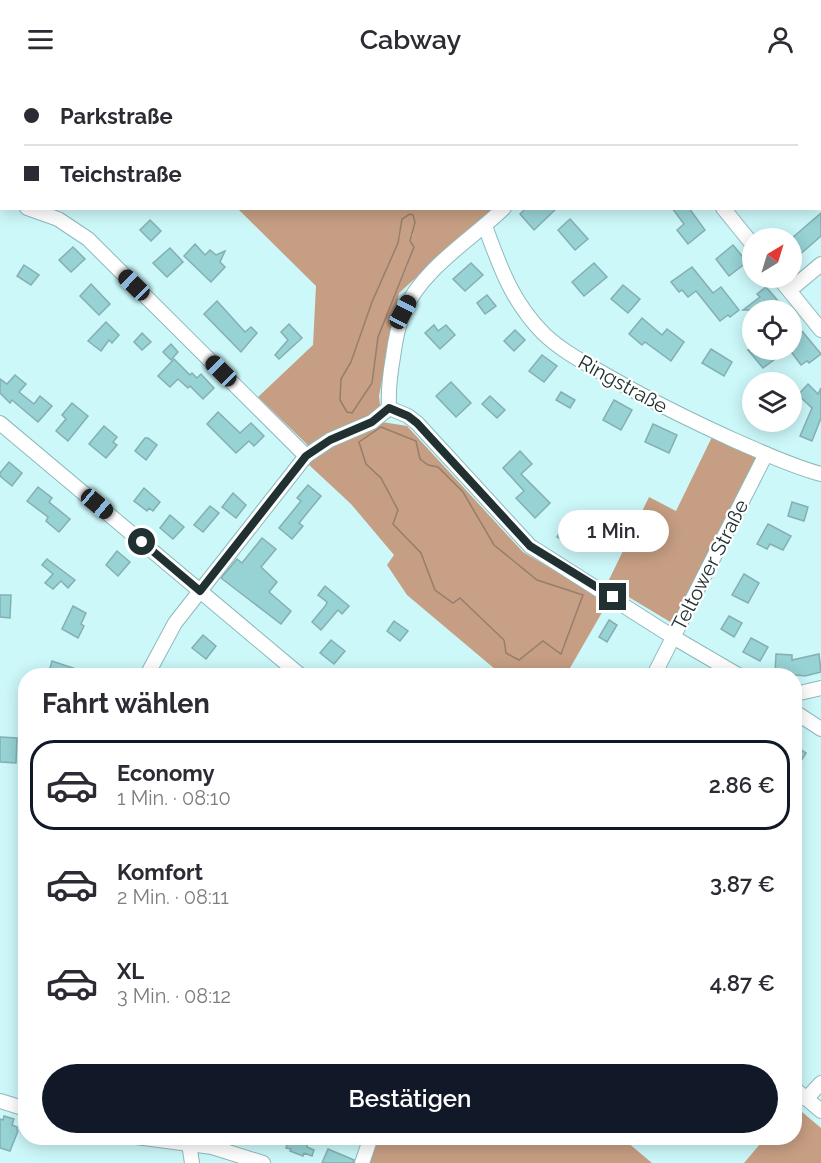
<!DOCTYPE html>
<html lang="de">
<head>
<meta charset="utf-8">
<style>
  body { margin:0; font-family:Raleway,sans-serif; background:#f7f7f7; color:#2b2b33; height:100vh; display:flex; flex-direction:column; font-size:22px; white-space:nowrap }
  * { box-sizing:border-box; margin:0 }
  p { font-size:20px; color:#7c7c81 }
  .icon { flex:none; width:33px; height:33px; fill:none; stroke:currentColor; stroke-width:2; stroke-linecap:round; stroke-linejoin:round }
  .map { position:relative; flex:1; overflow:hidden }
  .side { position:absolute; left:18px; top:590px; width:784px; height:477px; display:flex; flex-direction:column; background:#fff; border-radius:24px; box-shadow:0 3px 15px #0003 }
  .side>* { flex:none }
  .hud { position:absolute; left:0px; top:0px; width:822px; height:132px; box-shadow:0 3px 15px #0003; display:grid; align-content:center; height:132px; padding:0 24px; background:#fff }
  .needle { width:39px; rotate:38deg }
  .buttons { position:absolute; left:742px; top:150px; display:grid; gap:12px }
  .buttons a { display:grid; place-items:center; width:60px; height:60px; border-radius:50%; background:#fff; box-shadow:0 3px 15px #0003; font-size:30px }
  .end { position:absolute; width:27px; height:27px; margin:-14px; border:8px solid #213132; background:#fff; box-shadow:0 0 0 3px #fff }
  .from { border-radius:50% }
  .bubble { position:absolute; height:42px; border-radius:21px; background:#fff; box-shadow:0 3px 15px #0003; font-size:20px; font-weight:600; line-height:42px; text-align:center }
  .car { position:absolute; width:18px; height:36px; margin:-18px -9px; border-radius:8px; box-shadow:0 0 4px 2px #0007; background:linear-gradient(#222 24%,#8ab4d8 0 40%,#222 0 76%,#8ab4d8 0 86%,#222 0) }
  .hud b { display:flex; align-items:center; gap:21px; height:57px; font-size:22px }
  .hud b+b { border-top:2px solid #e1e1e2 }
  .hud i { width:15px; height:15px; background:#2b2b33 }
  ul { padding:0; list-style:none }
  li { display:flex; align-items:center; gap:18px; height:90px; margin:0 12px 9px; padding:0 12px; border:3px solid transparent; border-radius:24px }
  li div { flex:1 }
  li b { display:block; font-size:22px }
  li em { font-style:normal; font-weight:600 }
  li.selected { border-color:#111827 }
  li>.icon { width:54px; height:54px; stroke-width:1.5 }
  h2 { padding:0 24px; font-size:27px; line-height:72px }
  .button { display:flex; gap:12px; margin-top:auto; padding:12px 24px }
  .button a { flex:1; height:69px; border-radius:36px; background:#111827; color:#fff; font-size:24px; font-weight:600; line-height:69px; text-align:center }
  header { display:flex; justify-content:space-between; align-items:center; height:78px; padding:0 24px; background:#fff; font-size:27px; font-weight:600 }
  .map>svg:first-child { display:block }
  .forest { fill:#c69e83; fill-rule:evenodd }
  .water { fill:#c7a085; stroke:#957f6c; stroke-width:1.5 }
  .building { fill:#97d2d5; stroke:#85afb1; stroke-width:1.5 }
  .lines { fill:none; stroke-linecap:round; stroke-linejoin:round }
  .minor-casing { stroke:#8fb9bb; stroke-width:16 }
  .minor { stroke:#fff; stroke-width:14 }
  .route { stroke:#213132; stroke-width:8 }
  .labels { text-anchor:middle; stroke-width:4.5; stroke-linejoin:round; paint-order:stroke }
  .street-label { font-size:20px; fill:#213132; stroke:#fff }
</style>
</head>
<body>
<header><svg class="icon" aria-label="menu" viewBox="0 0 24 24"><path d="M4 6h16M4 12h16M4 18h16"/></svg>Cabway<svg class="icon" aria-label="person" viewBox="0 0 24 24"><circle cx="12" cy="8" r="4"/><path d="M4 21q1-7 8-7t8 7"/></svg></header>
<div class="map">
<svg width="821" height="1085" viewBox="0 0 821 1085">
  <rect width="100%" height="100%" fill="#ccf8fa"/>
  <!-- forest -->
  <g class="forest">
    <path d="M302 0H492L493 1 303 2Z"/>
    <path d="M238 131H492L399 215 379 318 382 344 407 348 523 474 608 524 566 597H502L407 517 387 487 394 477 351 426 308 386 317 376 258 319 313 267 316 208ZM399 156H413L410 163 408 186 378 259 372 305 351 335 341 301 351 284 372 224 398 165ZM420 381 463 414 494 467 537 502 582 517 562 575 543 563 519 582 506 575 505 562 460 520 435 512 421 475 393 446 398 432 381 400Z"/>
    <path d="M712 359 757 380 672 545 607 506 649 419 676 433Z"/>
    <path d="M795 1028 821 1050V1085H744L766 1059H795Z"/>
    <path d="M365 1059H621L652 1085H354Z"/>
  </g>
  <!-- water -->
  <g class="water">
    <path d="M410 136 413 137 415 144 410 163 414 169 378 259 372 305 352 335 347 334 340 322 341 301 351 284 372 224 398 165 402 141Z"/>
    <path d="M381 349 416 363 420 381 428 387 438 389 463 414 494 467 537 502 583 517 561 576 543 563 519 582 506 575 504 562 460 520 453 525 435 512 421 475 393 446 398 432 381 400 366 386 359 364Z"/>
  </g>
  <!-- building -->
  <g class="building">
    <path d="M526 130H557L534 152 520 136Z"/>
    <path d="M672 130H689L705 152 688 166 677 152 684 146Z"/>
    <path d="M821 135V158L797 179 792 174V160Z"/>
    <path d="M570 141 588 161 575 172 558 152Z"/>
    <path d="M150 142 161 153 151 163 140 152Z"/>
    <path d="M195 166 205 177 210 172 216 177 225 173 220 184 225 189 211 204 184 178Z"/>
    <path d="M733 167 747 184 729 198 716 181Z"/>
    <path d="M73 169 85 181 71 194 59 182Z"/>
    <path d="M170 170 183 184 167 199 153 185Z"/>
    <path d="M471 185 483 197 465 213 453 201Z"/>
    <path d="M594 185 607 199 584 218 572 204Z"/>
    <path d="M24 187 39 197 31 207 17 198Z"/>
    <path d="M692 189 713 215 721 209 739 232 730 239 728 237 720 243 696 213 688 219 682 212 679 214 671 204Z"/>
    <path d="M91 206 110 226 99 237 80 218Z"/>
    <path d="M623 207 640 221 628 235 611 221Z"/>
    <path d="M766 209 786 232H743L760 219 757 216Z"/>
    <path d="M487 217 496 228 485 236 477 225Z"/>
    <path d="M217 223 245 254 251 249 257 255 241 274 204 236Z"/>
    <path d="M642 240 662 257 667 251 684 264 671 283 645 264 642 267 629 256Z"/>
    <path d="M106 244 119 257 112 265 109 262 101 273 88 263Z"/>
    <path d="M289 246 302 260 279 281 275 277 288 262 281 254Z"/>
    <path d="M434 247 438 253 446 247 455 257 440 271 425 255Z"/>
    <path d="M792 251 797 257 802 253 821 276 809 285 807 283 801 287 792 275Z"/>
    <path d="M515 252 525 262 514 273 504 263Z"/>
    <path d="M142 255 151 264 142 272 134 264Z"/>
    <path d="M171 266 178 274 171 282 163 274Z"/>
    <path d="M711 271 732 284 724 298 702 285Z"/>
    <path d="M748 272H787L763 290Z"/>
    <path d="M542 277 557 288 544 304 529 293Z"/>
    <path d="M174 281 190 297 192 295 197 300 201 296 214 310 203 321 190 308 188 310 178 301 170 309 158 298Z"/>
    <path d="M15 297 26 306 19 314 34 326 40 318 52 328 38 344 12 322 10 325 0 315V301L7 306Z"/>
    <path d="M451 304 471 325 456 339 436 318Z"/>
    <path d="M808 306 818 316 821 310V340L812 363 800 358 812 330 798 317Z"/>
    <path d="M561 314 575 322 570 330 556 322Z"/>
    <path d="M490 318 505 332 497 340 482 326Z"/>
    <path d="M614 322 632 332 621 352 603 342Z"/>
    <path d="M72 325 88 338 68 363 56 353 66 341 62 337Z"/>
    <path d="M218 334 240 355 251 345 264 358 254 368 249 363 236 375 207 346Z"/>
    <path d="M653 346 677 357 669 375 645 364Z"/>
    <path d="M104 348 117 359 113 364 117 367 106 380 89 366Z"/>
    <path d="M145 360H148L157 367 146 382 135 373Z"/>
    <path d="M520 373 532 386 521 396 550 425 535 440 516 420 524 413 503 390Z"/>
    <path d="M9 384 22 395 12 408 0 398V395Z"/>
    <path d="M308 407 321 418 299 445 303 448 292 461 279 450 301 423 297 420Z"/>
    <path d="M38 409 52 420 49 424 70 441 59 454 46 443 48 439 27 423Z"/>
    <path d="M144 410 160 424 153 433 149 430 147 433 134 423Z"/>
    <path d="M233 415 246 427 236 440 222 429Z"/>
    <path d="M792 424 808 429 804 443 788 438Z"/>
    <path d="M210 428 219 435 203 454 194 447Z"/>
    <path d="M170 437 184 449 173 461 160 450Z"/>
    <path d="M567 441 586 451 576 469 557 459Z"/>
    <path d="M768 446 791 458 783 472 770 466 767 471 757 466Z"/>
    <path d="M262 460 276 471 261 489 277 504 269 514 291 533 281 546 221 500 237 481 242 485Z"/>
    <path d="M117 473 130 484 118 498 106 487Z"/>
    <path d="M47 481 75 502 68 510 61 503 53 511 45 505 53 496 42 487Z"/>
    <path d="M744 496 759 505 748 525 732 517Z"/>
    <path d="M325 508 349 528 342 536 338 532 321 552 312 544 326 527 327 524 318 517Z"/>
    <path d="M0 517H11L10 540 0 539Z"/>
    <path d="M73 528 86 535 81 546 84 548 78 560 62 551Z"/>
    <path d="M729 538 742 545 734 559 721 551Z"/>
    <path d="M609 542 617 547 607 564 599 559Z"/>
    <path d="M394 543 408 553 400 563 387 553Z"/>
    <path d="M203 557 216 568 206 581 192 570Z"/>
    <path d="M751 560 768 569 760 583 743 574Z"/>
    <path d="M331 562 345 573 334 586 320 575Z"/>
    <path d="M776 576 792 577V582L819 576 821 594 805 598 775 595Z"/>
    <path d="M52 583 88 595V597H48Z"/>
    <path d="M0 659 17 660 16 685 0 684Z"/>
    <path d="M795 668 806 675 795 693Z"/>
    <path d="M4 1038 14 1041 12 1047 17 1049V1052L18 1053 10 1073 0 1070V1041L3 1042Z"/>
    <path d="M289 1060 294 1063 296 1060 308 1065 307 1069 314 1072 312 1078 304 1075 303 1078 290 1073 291 1071 286 1070Z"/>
    <path d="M328 1071 354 1082 353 1085H322Z"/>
  </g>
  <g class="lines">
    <!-- minor casing -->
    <g class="minor-casing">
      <g id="minor">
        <path d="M619 0 620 2"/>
        <path d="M89 2 90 0"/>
        <path d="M646 2 648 0"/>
        <path d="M0 35H2"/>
        <path d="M0 123 2 124"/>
        <path d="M27 130 58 141 88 161 306 378"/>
        <path d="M723 130 753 167"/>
        <path d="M485 148C500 189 512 224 544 256 564 275 589 287 613 301 653 324 694 344 736 363 764 375 791 388 821 396"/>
        <path d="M779 200 821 252"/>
        <path d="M790 212 821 186"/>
        <path d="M389 330 408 338 417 345 530 468 673 559 738 597"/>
        <path d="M389 330C388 312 390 296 393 279 395 264 398 247 404 233 423 190 471 162 504 130"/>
        <path d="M0 345 300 597"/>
        <path d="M147 597 175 545 306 378 330 362 372 344 389 330"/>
        <path d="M654 597 766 376"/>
        <path d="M795 616 821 610"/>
        <path d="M795 634 821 651"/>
        <path d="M795 1011 821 1033"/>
        <path d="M806 1021 821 1005"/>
        <path d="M0 1023 26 1031"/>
        <path d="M136 1059 212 1069 263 1085"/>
        <path d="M188 1059 192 1085"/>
        <path d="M362 1085 371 1059"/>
      </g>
    </g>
    <!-- minor -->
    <use href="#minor" class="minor"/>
  </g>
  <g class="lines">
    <!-- route -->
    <path class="route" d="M142 464 200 513 306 378 330 362 372 344 389 330 408 338 417 345 530 468 613 519"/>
  </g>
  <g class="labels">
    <!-- street labels -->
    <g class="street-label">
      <text transform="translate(623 306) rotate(29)" y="7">Ringstraße</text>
      <text transform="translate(710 487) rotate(-63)" y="7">Teltower Straße</text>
    </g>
  </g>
</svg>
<div class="buttons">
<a><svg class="needle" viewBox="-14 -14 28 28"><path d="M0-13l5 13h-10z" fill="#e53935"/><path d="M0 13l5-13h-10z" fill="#7c7c81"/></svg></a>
<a><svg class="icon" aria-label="locate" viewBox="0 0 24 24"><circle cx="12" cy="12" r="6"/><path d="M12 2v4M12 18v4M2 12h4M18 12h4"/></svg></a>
<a><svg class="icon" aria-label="layers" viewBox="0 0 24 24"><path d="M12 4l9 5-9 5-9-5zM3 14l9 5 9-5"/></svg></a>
</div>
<i class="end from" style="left:142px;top:464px"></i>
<i class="end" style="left:613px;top:519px"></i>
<div class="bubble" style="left:558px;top:432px;width:111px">1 Min.</div>
<i class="car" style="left:134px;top:207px;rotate:314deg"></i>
<i class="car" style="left:403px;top:234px;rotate:28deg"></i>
<i class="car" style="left:221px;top:293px;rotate:315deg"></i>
<i class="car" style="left:97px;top:426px;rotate:130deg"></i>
<div class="hud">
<b><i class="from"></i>Parkstraße</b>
<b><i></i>Teichstraße</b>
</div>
<section class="side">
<h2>Fahrt wählen</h2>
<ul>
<li class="selected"><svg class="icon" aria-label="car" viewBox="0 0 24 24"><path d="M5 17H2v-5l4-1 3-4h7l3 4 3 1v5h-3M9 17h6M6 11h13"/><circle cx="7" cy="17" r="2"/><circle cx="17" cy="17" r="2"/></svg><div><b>Economy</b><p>1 Min. · 08:10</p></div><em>2.86 €</em></li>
<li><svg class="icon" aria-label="car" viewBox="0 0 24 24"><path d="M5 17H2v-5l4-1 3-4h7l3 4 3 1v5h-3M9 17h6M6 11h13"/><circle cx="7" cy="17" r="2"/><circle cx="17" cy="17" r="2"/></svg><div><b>Komfort</b><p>2 Min. · 08:11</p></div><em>3.87 €</em></li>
<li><svg class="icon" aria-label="car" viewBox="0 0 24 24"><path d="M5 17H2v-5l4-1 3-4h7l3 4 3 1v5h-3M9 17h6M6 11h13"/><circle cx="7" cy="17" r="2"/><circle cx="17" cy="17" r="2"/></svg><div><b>XL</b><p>3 Min. · 08:12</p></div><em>4.87 €</em></li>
</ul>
<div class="button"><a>Bestätigen</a></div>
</section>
</div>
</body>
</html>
